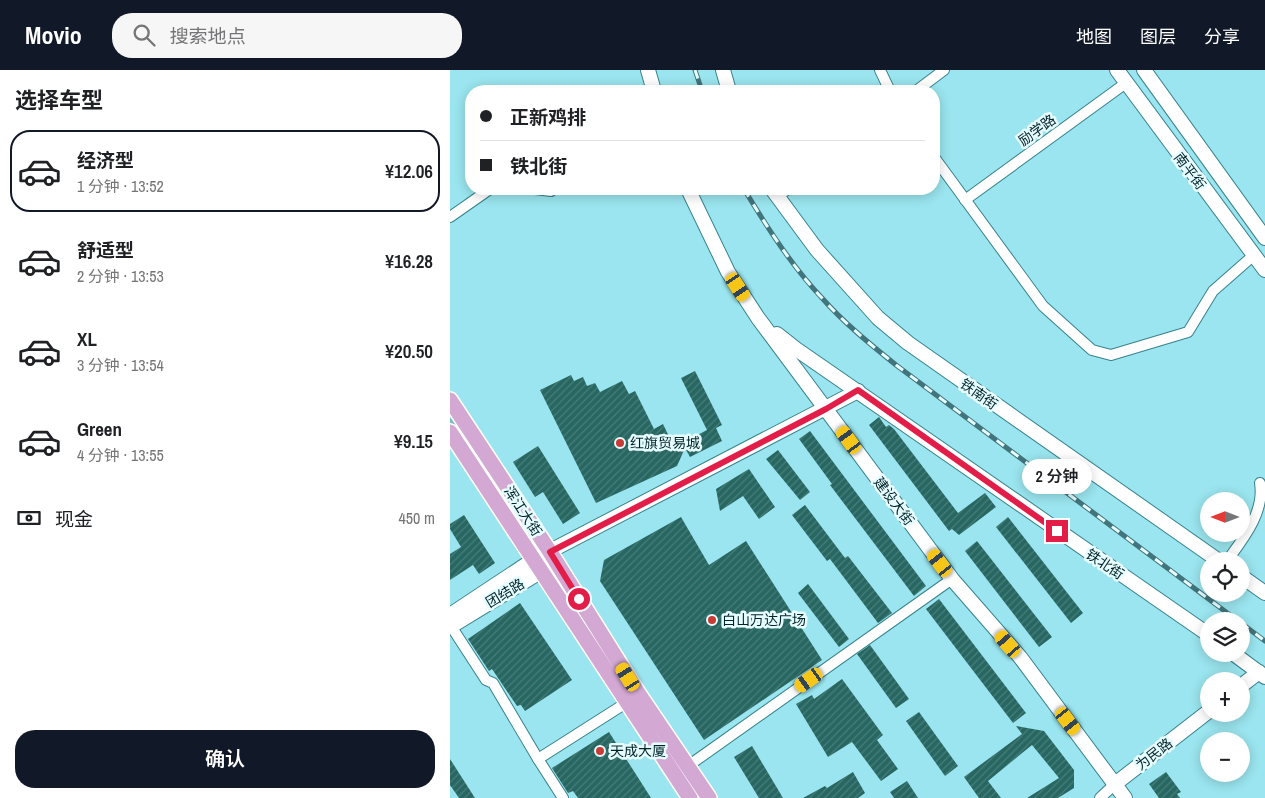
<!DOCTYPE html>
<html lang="zh">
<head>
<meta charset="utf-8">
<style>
  body { margin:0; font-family:"Archivo Narrow","Noto Sans SC",sans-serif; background:#f6f6f6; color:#202124; height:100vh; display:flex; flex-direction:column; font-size:19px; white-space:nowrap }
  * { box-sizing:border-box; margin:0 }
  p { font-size:16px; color:#757577 }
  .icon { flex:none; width:28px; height:28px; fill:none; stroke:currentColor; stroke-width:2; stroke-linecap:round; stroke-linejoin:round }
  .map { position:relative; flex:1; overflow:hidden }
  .side { display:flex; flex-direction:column; background:#fff; width:450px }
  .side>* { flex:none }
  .top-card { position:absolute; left:15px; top:15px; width:475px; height:110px; border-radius:20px; box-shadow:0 2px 12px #0003; display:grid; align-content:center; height:110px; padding:0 15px; background:#fff }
  .needle { width:32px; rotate:270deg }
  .controls { position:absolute; left:750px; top:422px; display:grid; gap:10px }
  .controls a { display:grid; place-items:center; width:50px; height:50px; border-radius:50%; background:#fff; box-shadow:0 2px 12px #0003; font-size:25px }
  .end { position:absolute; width:22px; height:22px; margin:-11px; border:6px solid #e11d48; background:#fff; box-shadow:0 0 0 2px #fff }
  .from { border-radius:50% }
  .bubble { position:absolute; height:35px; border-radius:18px; background:#fff; box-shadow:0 2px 12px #0003; font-size:16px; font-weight:600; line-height:35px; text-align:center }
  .car { position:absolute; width:15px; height:30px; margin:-15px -8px; border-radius:6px; box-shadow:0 0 4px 1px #0007; background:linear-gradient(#f5c518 24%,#345 0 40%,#f5c518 0 76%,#345 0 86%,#f5c518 0) }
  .top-card b { display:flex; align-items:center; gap:18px; height:48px; font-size:19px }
  .top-card b+b { border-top:1px solid #e0e0e0 }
  .top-card i { width:12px; height:12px; background:#202124 }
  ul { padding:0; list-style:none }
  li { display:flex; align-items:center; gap:15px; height:82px; margin:0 10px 8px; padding:0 5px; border:2px solid transparent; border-radius:20px }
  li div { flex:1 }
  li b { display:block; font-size:19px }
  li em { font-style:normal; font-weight:600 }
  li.on { border-color:#111827 }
  li>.icon { width:45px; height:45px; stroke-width:1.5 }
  h2 { padding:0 15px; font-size:22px; line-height:60px }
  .pay { display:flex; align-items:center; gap:12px; height:55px; padding:0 15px; font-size:19px }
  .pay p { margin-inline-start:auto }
  .cta { display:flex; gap:10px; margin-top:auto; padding:10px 15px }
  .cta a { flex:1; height:58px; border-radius:20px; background:#111827; color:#fff; font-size:20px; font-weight:600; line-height:58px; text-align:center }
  header { display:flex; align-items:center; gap:30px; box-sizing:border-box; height:70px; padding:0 25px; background:#111827; color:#fff }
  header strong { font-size:24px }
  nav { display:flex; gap:28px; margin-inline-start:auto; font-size:18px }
  .search { width:350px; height:45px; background:#f6f6f6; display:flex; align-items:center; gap:12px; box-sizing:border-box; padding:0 18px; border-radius:20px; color:#757577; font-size:19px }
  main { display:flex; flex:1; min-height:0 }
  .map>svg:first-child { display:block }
  .building { fill:url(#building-hatch) }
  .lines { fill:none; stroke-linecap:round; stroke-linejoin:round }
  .street-tunnel { stroke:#7cbec7; stroke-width:10; stroke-dasharray:10 5; stroke-linecap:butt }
  .street-casing { stroke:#37828c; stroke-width:12 }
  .secondary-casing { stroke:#37828c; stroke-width:16 }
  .primary-casing { stroke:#fff; stroke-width:18 }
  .street { stroke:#fff; stroke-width:10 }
  .secondary { stroke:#fff; stroke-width:14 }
  .primary { stroke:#d3a8d3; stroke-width:15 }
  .rail-casing { stroke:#42747b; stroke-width:5 }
  .rail { stroke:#e6fcff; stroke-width:3; stroke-dasharray:9; stroke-linecap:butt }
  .route { stroke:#e11d48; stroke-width:6 }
  .poi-dot { fill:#c93b36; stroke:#e6fcff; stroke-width:2 }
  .labels { text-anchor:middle; stroke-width:5; stroke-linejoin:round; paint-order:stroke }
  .street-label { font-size:14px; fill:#022327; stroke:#e6fcff }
  .poi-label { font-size:14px; fill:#022327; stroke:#e6fcff; text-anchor:start }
</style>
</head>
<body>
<header>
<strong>Movio</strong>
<div class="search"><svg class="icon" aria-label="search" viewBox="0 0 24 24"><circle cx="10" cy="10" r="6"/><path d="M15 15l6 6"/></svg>搜索地点</div>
<nav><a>地图</a><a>图层</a><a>分享</a></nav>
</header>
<main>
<section class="side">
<h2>选择车型</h2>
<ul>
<li class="on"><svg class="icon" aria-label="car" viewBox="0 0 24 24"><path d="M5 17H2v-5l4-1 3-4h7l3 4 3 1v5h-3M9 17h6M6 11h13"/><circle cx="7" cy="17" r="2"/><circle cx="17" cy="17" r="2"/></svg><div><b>经济型</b><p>1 分钟 · 13:52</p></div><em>¥12.06</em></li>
<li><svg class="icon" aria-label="car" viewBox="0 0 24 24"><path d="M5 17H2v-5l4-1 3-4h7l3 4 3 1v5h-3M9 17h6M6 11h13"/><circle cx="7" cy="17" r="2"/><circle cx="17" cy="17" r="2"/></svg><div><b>舒适型</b><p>2 分钟 · 13:53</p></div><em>¥16.28</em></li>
<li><svg class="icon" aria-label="car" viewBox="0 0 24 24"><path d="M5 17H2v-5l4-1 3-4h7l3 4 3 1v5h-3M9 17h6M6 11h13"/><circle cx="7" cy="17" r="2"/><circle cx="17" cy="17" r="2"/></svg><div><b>XL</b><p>3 分钟 · 13:54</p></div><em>¥20.50</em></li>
<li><svg class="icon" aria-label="car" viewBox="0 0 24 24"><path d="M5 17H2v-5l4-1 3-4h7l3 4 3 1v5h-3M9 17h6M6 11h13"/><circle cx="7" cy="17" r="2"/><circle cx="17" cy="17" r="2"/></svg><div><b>Green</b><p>4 分钟 · 13:55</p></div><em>¥9.15</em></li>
</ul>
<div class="pay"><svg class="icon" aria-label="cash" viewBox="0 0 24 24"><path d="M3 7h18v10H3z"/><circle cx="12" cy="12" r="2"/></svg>现金<p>450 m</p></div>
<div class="cta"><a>确认</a></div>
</section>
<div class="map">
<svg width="815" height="728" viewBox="0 0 815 728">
  <defs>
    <pattern id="building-hatch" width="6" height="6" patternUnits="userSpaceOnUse" patternTransform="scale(1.25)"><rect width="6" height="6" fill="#276762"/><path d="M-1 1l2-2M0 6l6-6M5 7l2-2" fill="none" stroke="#4a7c79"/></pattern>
  </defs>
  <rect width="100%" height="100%" fill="#9ae5ef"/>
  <!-- building -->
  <g class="building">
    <path d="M245 301 272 355 266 358 272 371 240 387 235 378 227 396 146 433 90 320 121 305 124 311 133 307 137 316 145 313 150 322 172 311 179 324 185 321 204 359 213 354 224 377 257 360 231 308Z"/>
    <path d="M429 347 436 357 439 355 444 359 508 443 535 423 546 437 509 465 502 459 499 461 419 355Z"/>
    <path d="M360 361 476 516 464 526 380 415 382 414 349 369Z"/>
    <path d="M88 376 130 443 113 454 93 422 85 427 63 392Z"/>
    <path d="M328 380 360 422 350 430 316 389Z"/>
    <path d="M299 399 325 437 309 449 293 426 270 441 266 419Z"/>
    <path d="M355 435 395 488 398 486 442 543 428 553 380 489 377 491 342 445Z"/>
    <path d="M14 445 45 493 29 504 23 495 0 510V484L11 477 0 459V454Z"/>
    <path d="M231 447 259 495 296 471 372 590 254 670 150 511 154 490Z"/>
    <path d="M558 447 633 543 621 553 546 457Z"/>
    <path d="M527 471 602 567 589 577 515 481Z"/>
    <path d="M358 514 399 569 389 577 348 523Z"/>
    <path d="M489 529 576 643 563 653 476 539Z"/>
    <path d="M70 533 122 610 75 641 71 635 67 636 42 599 39 601 18 569Z"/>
    <path d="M420 575 459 629 446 638 407 584Z"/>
    <path d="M392 609 433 665 427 670 448 699 431 711 402 672 378 687 346 634 362 625 364 629Z"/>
    <path d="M469 642 508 696 495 706 456 651Z"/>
    <path d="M566 656 594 661 624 700V718L608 728H577L609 708 582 675 538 711 551 728H529L514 707 572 664Z"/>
    <path d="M159 662 201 728H128L123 721 118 723 102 698Z"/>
    <path d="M302 676 333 728H309L284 687Z"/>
    <path d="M0 689 25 728H9L0 715Z"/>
    <path d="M403 702 415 723 408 728H353L375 716 377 718Z"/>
    <path d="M716 702 731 722 727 724 730 728H709L699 714Z"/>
    <path d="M457 711 468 728H444L440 722Z"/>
  </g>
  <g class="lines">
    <!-- street-tunnel -->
    <path class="street-tunnel" d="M0 348 150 576"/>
    <!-- street casing -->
    <g class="street-casing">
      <g id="street">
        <path d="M430 0 440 21"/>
        <path d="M466 21 494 0"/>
        <path d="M484 87 593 236 642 280 661 285 738 262 763 221 804 185"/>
        <path d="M85 119 101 121 102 119"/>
        <path d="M327 127 338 119"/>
        <path d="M515 130 676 13"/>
        <path d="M0 147 40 119"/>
        <path d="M777 491C793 469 815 442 810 413"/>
        <path d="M1 556 36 610 43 613 88 689 176 633"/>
        <path d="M88 689 113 728"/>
        <path d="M238 696 502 509"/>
        <path d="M650 728 665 714"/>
      </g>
    </g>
    <!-- secondary casing -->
    <g class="secondary-casing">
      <g id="secondary">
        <path d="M198 0 204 21"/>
        <path d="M273 0 279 21"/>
        <path d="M667 0 815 200"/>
        <path d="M694 0 815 168"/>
        <path d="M238 119 278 202 308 248 502 509 570 587 675 728"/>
        <path d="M322 119 367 180 428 248 458 273 769 491"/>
        <path d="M327 264 346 279 759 565"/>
        <path d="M791 506 815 523"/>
        <path d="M0 545 83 490 408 321"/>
        <path d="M0 557 90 502 95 491"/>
        <path d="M784 584 815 607"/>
        <path d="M791 616 809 602"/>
        <path d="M665 714 759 641"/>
      </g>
    </g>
    <!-- primary casing -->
    <g class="primary-casing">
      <g id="primary">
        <path d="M0 330 100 482 188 623 259 728"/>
        <path d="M0 362 240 728"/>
      </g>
    </g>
    <!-- street -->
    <use href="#street" class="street"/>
    <!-- secondary -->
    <use href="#secondary" class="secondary"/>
    <!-- primary -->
    <use href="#primary" class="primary"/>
    <!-- rail casing -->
    <g class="rail-casing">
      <g id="rail">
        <path d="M245 0 252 21"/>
        <path d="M294 119C317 157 341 195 372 228 394 253 420 274 446 295L788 551"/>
        <path d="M791 553 815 571"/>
      </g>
    </g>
    <!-- rail -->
    <use href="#rail" class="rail"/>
  </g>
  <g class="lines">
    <!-- route -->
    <path class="route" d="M129 529 100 482 376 339 408 320 607 461"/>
  </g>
  <!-- markers -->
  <g class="poi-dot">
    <circle cx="170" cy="373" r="5"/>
    <circle cx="262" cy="550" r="5"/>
    <circle cx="150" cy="681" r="5"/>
  </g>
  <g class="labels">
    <!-- street labels -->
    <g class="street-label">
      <text transform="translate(587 60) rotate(-36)" y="5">励学路</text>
      <text transform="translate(740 101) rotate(53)" y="5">南平街</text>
      <text transform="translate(529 324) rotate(35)" y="5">铁南街</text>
      <text transform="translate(444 431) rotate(53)" y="5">建设大街</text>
      <text transform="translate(73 441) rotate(57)" y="5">浑江大街</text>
      <text transform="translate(655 494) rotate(34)" y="5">铁北街</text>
      <text transform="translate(55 523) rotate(-31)" y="5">团结路</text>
      <text transform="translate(704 684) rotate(-38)" y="5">为民路</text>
    </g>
    <!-- poi labels -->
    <g class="poi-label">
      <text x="180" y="378">红旗贸易城</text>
      <text x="272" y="555">白山万达广场</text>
      <text x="160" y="686">天成大厦</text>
    </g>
  </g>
</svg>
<div class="controls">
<a><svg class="needle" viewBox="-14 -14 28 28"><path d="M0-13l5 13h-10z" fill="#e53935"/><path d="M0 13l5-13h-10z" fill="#757577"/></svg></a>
<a><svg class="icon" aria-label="locate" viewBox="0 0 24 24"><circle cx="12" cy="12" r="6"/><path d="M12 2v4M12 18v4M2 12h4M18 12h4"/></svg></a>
<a><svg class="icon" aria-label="layers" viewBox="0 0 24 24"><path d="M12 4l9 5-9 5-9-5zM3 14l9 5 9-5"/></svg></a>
<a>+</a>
<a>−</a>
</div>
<i class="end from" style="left:129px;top:529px"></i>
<i class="end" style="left:607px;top:461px"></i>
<div class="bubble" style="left:572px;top:389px;width:70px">2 分钟</div>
<i class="car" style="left:288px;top:217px;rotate:147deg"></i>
<i class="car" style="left:399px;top:370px;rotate:324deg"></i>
<i class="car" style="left:490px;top:493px;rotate:323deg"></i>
<i class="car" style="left:558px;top:574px;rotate:319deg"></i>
<i class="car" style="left:178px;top:607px;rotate:328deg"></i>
<i class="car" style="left:359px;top:610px;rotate:235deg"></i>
<i class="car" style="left:618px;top:651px;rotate:143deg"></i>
<div class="top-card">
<b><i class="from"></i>正新鸡排</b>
<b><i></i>铁北街</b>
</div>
</div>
</main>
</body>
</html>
